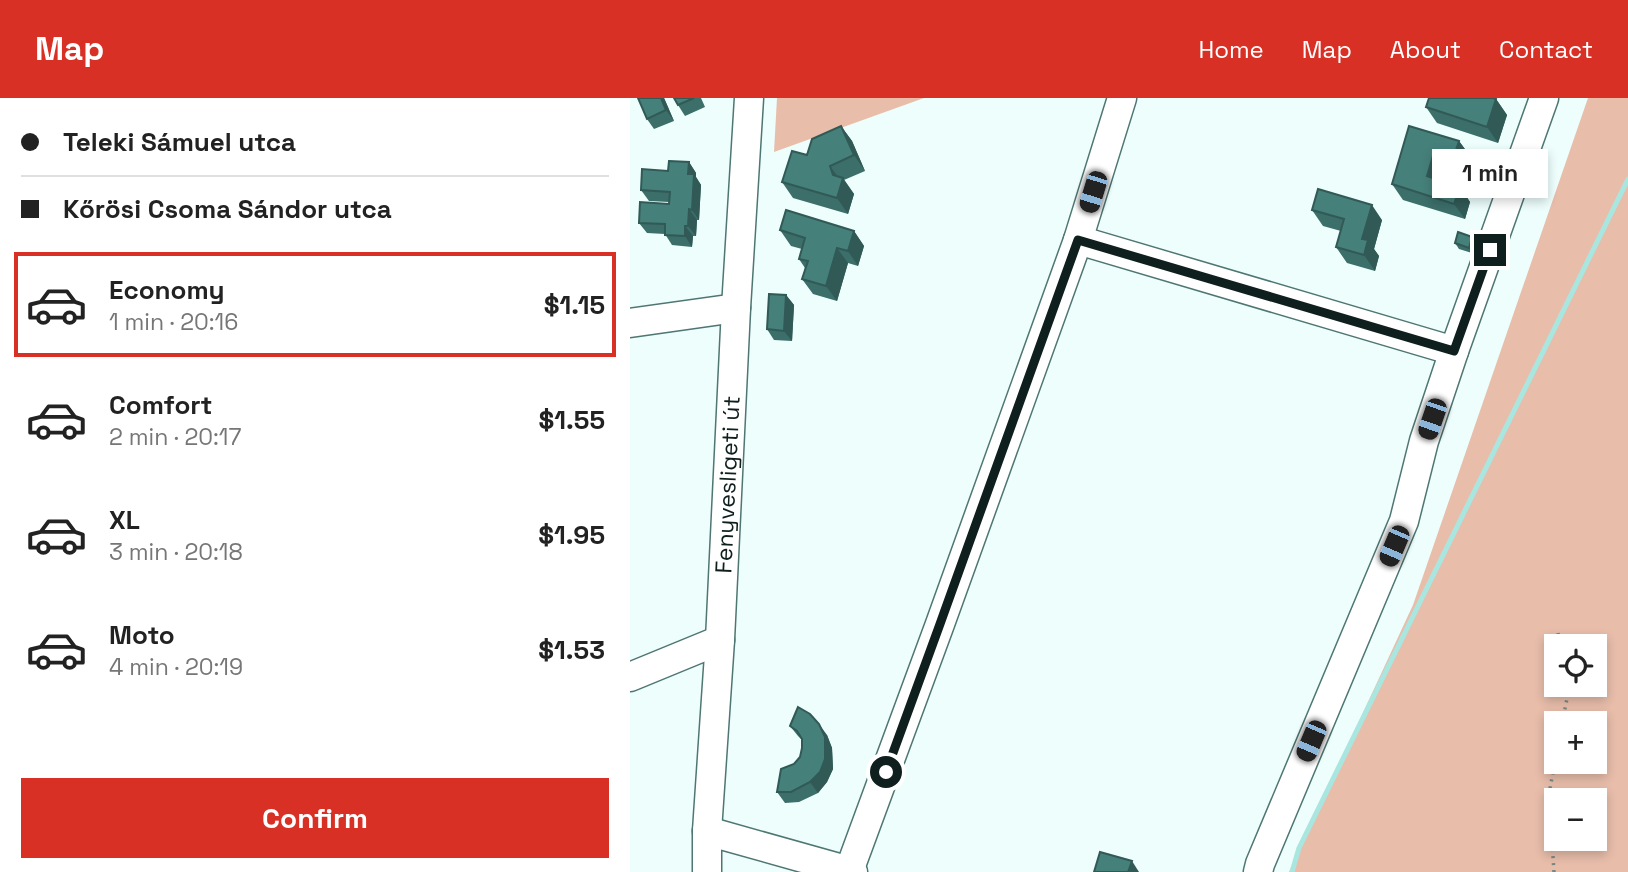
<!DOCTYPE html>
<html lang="en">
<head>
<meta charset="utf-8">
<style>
  body { margin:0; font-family:"Space Grotesk",sans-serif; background:#f2f2f2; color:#222; height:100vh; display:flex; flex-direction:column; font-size:26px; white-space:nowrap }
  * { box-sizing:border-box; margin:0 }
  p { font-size:23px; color:#767676 }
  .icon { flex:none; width:38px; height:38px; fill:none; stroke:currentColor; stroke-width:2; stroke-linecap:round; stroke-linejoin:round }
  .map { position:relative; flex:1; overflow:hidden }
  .details { display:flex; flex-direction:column; background:#fff; width:630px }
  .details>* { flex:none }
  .guide { display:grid; align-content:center; height:154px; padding:0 21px; background:#fff }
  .buttons { position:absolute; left:914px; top:536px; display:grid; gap:14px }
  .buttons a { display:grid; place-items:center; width:63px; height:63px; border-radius:0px; background:#fff; box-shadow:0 4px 10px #0003; font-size:35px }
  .end { position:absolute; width:32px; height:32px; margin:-16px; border:9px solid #0f1f1e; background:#fff; box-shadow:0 0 0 4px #fff }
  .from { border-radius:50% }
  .bubble { position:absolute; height:49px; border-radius:0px; background:#fff; box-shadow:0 4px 10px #0003; font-size:23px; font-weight:700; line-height:49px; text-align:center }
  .car { position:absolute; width:21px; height:42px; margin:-21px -10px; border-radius:9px; box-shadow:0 0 5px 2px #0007; background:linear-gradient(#222 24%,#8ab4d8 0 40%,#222 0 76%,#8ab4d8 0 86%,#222 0) }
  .guide b { display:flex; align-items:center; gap:24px; height:66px; font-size:26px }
  .guide b+b { border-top:2px solid #e0e0e0 }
  .guide i { width:18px; height:18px; background:#222 }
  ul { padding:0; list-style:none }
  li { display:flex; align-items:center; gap:21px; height:105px; margin:0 14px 10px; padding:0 7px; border:4px solid transparent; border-radius:0px }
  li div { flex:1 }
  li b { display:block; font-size:26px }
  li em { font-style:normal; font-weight:700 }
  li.current { border-color:#d93025 }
  li>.icon { width:63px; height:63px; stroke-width:1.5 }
  .cta { display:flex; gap:14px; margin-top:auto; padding:14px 21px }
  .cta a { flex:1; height:80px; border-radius:0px; background:#d93025; color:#fff; font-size:28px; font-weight:700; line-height:80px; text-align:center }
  header { display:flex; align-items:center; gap:42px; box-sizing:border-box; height:98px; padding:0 35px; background:#d93025; color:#fff }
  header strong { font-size:33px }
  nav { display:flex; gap:38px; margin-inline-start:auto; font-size:24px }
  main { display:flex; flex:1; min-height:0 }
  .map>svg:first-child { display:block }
  .green { fill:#e8bdaa; fill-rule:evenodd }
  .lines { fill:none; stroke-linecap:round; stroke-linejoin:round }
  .stream { stroke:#aae6e0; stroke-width:5 }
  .minor-casing { stroke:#4e7672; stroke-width:31 }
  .path { stroke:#768785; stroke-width:3.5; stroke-dasharray:2 5; stroke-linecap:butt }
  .minor { stroke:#fff; stroke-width:28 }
  .wall { fill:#3c6e6a }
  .shaded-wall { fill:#315a56 }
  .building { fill:#46807b; stroke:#315a56; stroke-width:2 }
  .route { stroke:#0f1f1e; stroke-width:9 }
  .labels { text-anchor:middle; stroke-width:5; stroke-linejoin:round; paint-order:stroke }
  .street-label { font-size:23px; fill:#0f1f1e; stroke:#fff }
</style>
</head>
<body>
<header>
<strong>Map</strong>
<nav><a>Home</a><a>Map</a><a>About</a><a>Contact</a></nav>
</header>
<main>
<section class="details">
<div class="guide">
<b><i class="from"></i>Teleki Sámuel utca</b>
<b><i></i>Kőrösi Csoma Sándor utca</b>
</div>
<ul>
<li class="current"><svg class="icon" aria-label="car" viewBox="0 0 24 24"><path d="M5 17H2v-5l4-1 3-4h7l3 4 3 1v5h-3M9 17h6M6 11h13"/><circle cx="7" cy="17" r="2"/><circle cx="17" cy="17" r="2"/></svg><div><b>Economy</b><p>1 min · 20:16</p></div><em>$1.15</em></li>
<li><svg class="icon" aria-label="car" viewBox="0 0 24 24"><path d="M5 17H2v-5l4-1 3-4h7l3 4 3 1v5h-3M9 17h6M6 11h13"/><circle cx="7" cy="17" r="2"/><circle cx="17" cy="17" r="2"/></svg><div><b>Comfort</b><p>2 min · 20:17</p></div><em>$1.55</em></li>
<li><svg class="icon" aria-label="car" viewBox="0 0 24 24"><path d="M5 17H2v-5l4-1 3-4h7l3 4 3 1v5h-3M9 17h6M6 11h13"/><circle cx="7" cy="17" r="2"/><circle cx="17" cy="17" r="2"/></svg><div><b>XL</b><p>3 min · 20:18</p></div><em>$1.95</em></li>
<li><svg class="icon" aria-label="car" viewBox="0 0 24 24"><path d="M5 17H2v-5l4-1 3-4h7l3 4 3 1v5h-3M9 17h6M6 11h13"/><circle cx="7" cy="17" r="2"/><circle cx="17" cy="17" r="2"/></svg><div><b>Moto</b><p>4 min · 20:19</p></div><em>$1.53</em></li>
</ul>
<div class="cta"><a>Confirm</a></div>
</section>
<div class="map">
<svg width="998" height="774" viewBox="0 0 998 774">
  <rect width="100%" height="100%" fill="#edfefc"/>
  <!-- green -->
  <g class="green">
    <path d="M147 0H294L144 54Z"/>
    <path d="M958 0H998V774H659L783 507ZM926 548H964V586H926ZM926 625H964V663H926ZM926 702H964V740H926Z"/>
  </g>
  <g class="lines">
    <!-- stream -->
    <path class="stream" d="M662 774 669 750 998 81"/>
    <!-- minor casing -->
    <g class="minor-casing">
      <g id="minor">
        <path d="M448 142 824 253"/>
        <path d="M0 225 106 210"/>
        <path d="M0 579 90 542"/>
        <path d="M77 733 223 774"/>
        <path d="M219 773 310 526 448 142 492 0"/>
        <path id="s1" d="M77 774V733L90 542 106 210 119 0"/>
        <path d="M628 774 630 766 774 423 794 343 824 253 914 0"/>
      </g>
    </g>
    <!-- path -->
    <g class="path">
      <path d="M928 535 930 548"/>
      <path d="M932 625 938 596 936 586"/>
      <path d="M924 774 919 696 926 658"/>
    </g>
    <!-- minor -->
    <use href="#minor" class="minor"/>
  </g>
  <!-- wall -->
  <g class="wall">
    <path d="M8 0H34L44 23 24 31 17 21Z"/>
    <path d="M45 0H71L75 9 55 18 48 7Z"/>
    <path d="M866 1 877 17 868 45 807 25 796 9Z"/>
    <path d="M211 28 222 43 235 73 214 82 224 96 218 116 163 100 152 84 177 57Z"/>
    <path d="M779 28 829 43 840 58 833 79 814 73 811 83 830 89 840 104 835 121 773 102 762 86Z"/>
    <path d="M59 64 66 75V79L71 87 69 122H67L66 138H63L62 149 42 147 35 136 17 135 9 125 39 106V104L19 103 11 92 38 73Z"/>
    <path d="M682 112 752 122 744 151 749 158 745 173 717 165 706 149 711 133 693 128Z"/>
    <path d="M150 132 224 133 234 148 228 168 218 165 207 203 183 196 172 181 175 170 169 161 172 151 161 148Z"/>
    <path d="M846 144 842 155 829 151 825 145Z"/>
    <path d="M156 197 164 207 162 243 144 242 137 231Z"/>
    <path d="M160 628 197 637 202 650 203 671 197 684 188 695 169 704 155 705 147 694 164 666 170 659 172 650V642L168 638Z"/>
  </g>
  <!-- shaded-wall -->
  <g class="shaded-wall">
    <path d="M31 0H34L44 23 36 12Z"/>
    <path d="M866 1 877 17 868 45 857 29Z"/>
    <path d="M211 28 222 43 235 73 224 57Z"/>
    <path d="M829 43 840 58 833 79 822 64Z"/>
    <path d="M803 58 814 73 808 94 797 78Z"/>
    <path d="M59 64 66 75V79L71 87 69 122 62 112 58 76Z"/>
    <path d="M200 68 211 83 213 80 224 96 218 116 207 100 203 77Z"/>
    <path d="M830 89 840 104 835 121 824 106Z"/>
    <path d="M742 107 752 122 744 151 749 158 745 173 734 157 732 141Z"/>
    <path d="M59 111 67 122 66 138 58 128Z"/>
    <path d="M55 128 63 138 62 149 55 138Z"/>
    <path d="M224 133 234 148 228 168 218 153Z"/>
    <path d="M842 139 846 144 842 155 839 150Z"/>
    <path d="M207 150 218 165 207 203 196 188Z"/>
    <path d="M156 197 164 207 162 243 154 233Z"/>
    <path d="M189 626 197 637 202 650 203 671 197 684 188 695 180 684Z"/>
    <path d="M502 763 509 774H498Z"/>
  </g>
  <!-- building -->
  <g class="building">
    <path d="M8 0H31L36 12 17 21Z"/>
    <path d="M44 0H64L48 7Z"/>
    <path d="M799 0H863L866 1 857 29 796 9Z"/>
    <path d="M211 28 224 57 200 68 203 77 213 80 207 100 152 84 162 53 177 57 182 41Z"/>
    <path d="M779 28 829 43 822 64 803 58 797 78 830 89 824 106 762 86Z"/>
    <path d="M39 63 59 64 58 76H64L62 112 59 111 58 128H55V138L35 137V126L9 125 10 104 39 106 40 94 11 92 12 71 38 73Z"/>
    <path d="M688 91 742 107 732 141 738 142 734 157 706 149 714 121 682 112Z"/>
    <path d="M156 112 224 133 218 153 207 150 196 188 172 181 178 163 169 161 175 140 150 132Z"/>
    <path d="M828 134 842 139 839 150 825 145Z"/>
    <path d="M139 196 156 197 154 233 137 231Z"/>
    <path d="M168 609 180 616 189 626 195 639V661L190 674 180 684 161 694H147L151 671 164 666 170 659 172 650V641L167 633 160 628Z"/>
    <path d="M470 754 502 763 498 774H464Z"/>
  </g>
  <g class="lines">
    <!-- route -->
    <path class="route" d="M256 674 310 526 448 142 824 253 860 152"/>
  </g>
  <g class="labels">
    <!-- street labels -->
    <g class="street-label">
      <text dy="8" stroke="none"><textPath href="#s1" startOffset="388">Fenyvesligeti út</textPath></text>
    </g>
  </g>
</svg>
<div class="buttons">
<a><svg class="icon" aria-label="locate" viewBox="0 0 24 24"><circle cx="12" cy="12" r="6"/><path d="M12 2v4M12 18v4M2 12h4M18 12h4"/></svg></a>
<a>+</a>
<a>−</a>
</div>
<i class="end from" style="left:256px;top:674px"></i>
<i class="end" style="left:860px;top:152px"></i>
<div class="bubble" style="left:802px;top:51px;width:116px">1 min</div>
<i class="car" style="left:463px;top:94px;rotate:197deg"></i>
<i class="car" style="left:802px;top:321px;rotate:199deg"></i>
<i class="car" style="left:764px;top:448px;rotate:203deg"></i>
<i class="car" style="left:681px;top:643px;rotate:203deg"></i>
</div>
</main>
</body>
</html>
